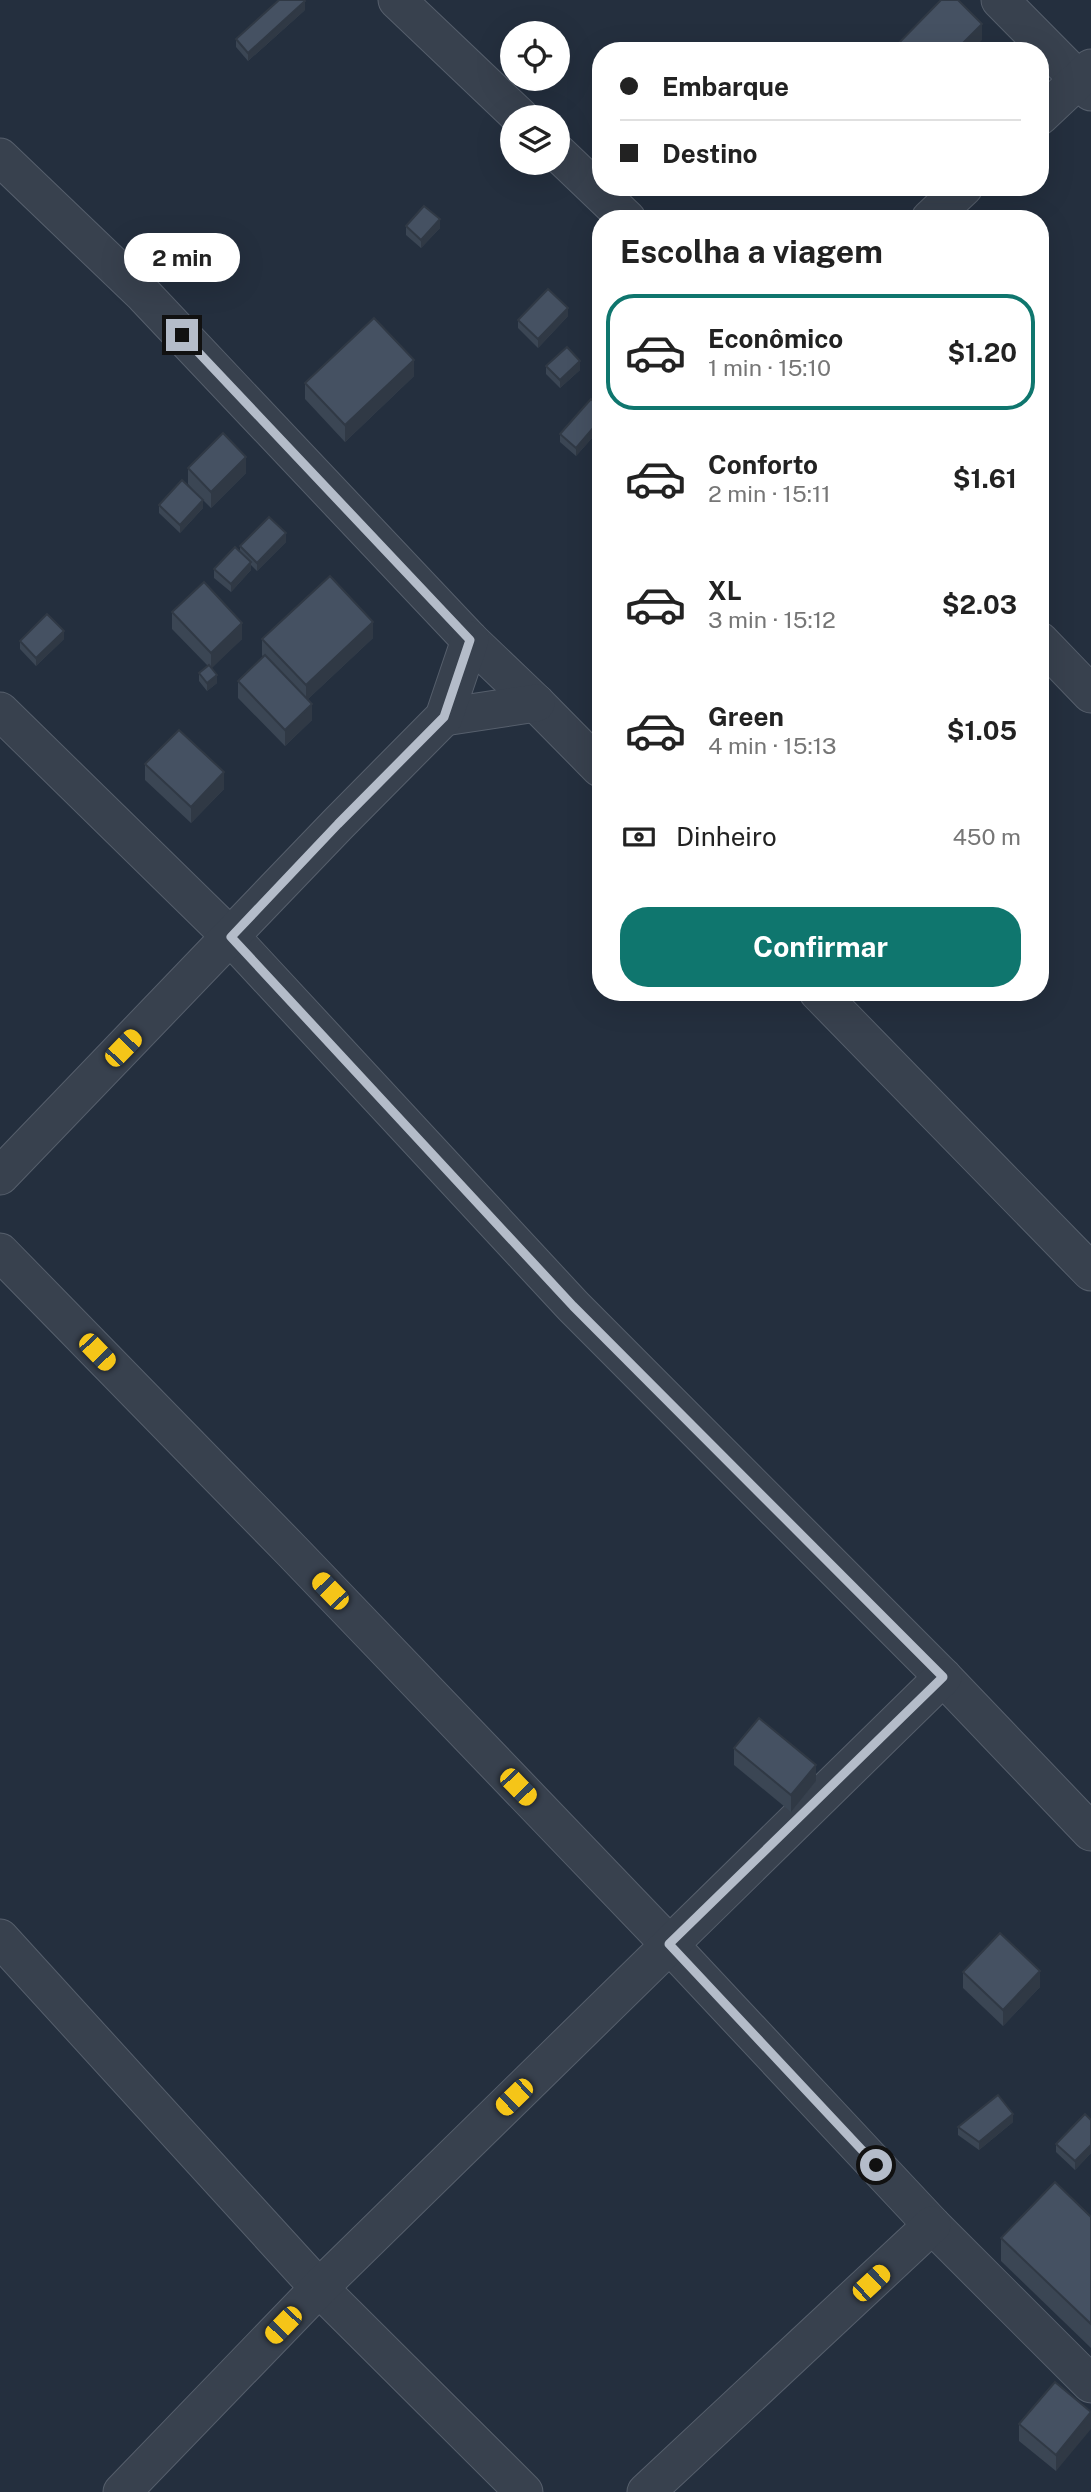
<!DOCTYPE html>
<html lang="pt">
<head>
<meta charset="utf-8">
<style>
  body { margin:0; font-family:"Public Sans",sans-serif; background:#f6f6f6; color:#222; height:100vh; display:flex; flex-direction:column; font-size:26px; white-space:nowrap }
  * { box-sizing:border-box; margin:0 }
  p { font-size:23px; color:#767676 }
  .icon { flex:none; width:38px; height:38px; fill:none; stroke:currentColor; stroke-width:2; stroke-linecap:round; stroke-linejoin:round }
  .map { position:relative; flex:1; overflow:hidden }
  .panel { position:absolute; left:592px; top:210px; width:457px; height:791px; display:flex; flex-direction:column; background:#fff; border-radius:28px; box-shadow:0 7px 28px #0002 }
  .panel>* { flex:none }
  .hud { position:absolute; left:592px; top:42px; width:457px; height:154px; border-radius:28px; box-shadow:0 7px 28px #0002; display:grid; align-content:center; height:154px; padding:0 28px; background:#fff }
  .tools { position:absolute; left:500px; top:21px; display:grid; gap:14px }
  .tools a { display:grid; place-items:center; width:70px; height:70px; border-radius:50%; background:#fff; box-shadow:0 7px 28px #0002; font-size:35px }
  .end { position:absolute; width:32px; height:32px; margin:-16px; border:9px solid #b4bcc9; background:#111; box-shadow:0 0 0 4px #111 }
  .from { border-radius:50% }
  .bubble { position:absolute; height:49px; border-radius:24px; background:#fff; box-shadow:0 7px 28px #0002; font-size:23px; font-weight:700; line-height:49px; text-align:center }
  .car { position:absolute; width:21px; height:42px; margin:-21px -10px; border-radius:9px; box-shadow:0 0 5px 2px #0007; background:linear-gradient(#f5c518 24%,#345 0 40%,#f5c518 0 76%,#345 0 86%,#f5c518 0) }
  .hud b { display:flex; align-items:center; gap:24px; height:66px; font-size:26px }
  .hud b+b { border-top:2px solid #e0e0e0 }
  .hud i { width:18px; height:18px; background:#222 }
  ul { padding:0; list-style:none }
  li { display:flex; align-items:center; gap:21px; height:116px; margin:0 14px 10px; padding:0 14px; border:4px solid transparent; border-radius:28px }
  li div { flex:1 }
  li b { display:block; font-size:26px }
  li em { font-style:normal; font-weight:700 }
  li.active { border-color:#0f766e }
  li>.icon { width:63px; height:63px; stroke-width:1.5 }
  h2 { padding:0 28px; font-size:32px; line-height:84px }
  .pay { display:flex; align-items:center; gap:18px; height:77px; padding:0 28px; font-size:26px }
  .pay p { margin-inline-start:auto }
  .cta { display:flex; gap:14px; margin-top:auto; padding:14px 28px }
  .cta a { flex:1; height:80px; border-radius:28px; background:#0f766e; color:#fff; font-size:28px; font-weight:700; line-height:80px; text-align:center }
  .map>svg:first-child { display:block }
  .lines { fill:none; stroke-linecap:round; stroke-linejoin:round }
  .minor-casing { stroke:#565f6c; stroke-width:39 }
  .minor { stroke:#38414e; stroke-width:37 }
  .wall { fill:#3b4654 }
  .shaded-wall { fill:#303945 }
  .building { fill:#455162; stroke:#303945; stroke-width:2 }
  .route { stroke:#b4bcc9; stroke-width:9 }
</style>
</head>
<body>
<div class="map">
<svg width="1091" height="2492" viewBox="0 0 1091 2492">
  <rect width="100%" height="100%" fill="#242f3e"/>
  <g class="lines">
    <!-- minor casing -->
    <g class="minor-casing">
      <g id="minor">
        <path d="M397 0 520 117"/>
        <path d="M1000 0 1091 92"/>
        <path d="M1040 116 1091 68"/>
        <path d="M558 153 627 219"/>
        <path d="M0 157 144 295 470 640 536 703 600 768"/>
        <path d="M930 219 964 187"/>
        <path d="M1040 641 1091 694"/>
        <path d="M0 711 231 937 573 1306 943 1677 1091 1832"/>
        <path d="M444 717 536 703"/>
        <path d="M818 992 1091 1272"/>
        <path d="M0 1176 338 824 444 717 470 640"/>
        <path d="M0 1252 292 1551 669 1944 932 2225 1091 2384"/>
        <path d="M0 1938 319 2288 524 2492"/>
        <path d="M122 2492 319 2288 943 1677"/>
        <path d="M646 2492 932 2225"/>
      </g>
    </g>
    <!-- minor -->
    <use href="#minor" class="minor"/>
  </g>
  <!-- wall -->
  <g class="wall">
    <path d="M305 10 248 61 236 47V39Z"/>
    <path d="M406 226 440 228 421 248 406 235Z"/>
    <path d="M568 316 538 348 518 328V320Z"/>
    <path d="M546 366 580 370 560 388 546 374Z"/>
    <path d="M414 376 345 442 305 399V383Z"/>
    <path d="M600 408V429L576 456 560 442V434Z"/>
    <path d="M188 468 246 473 211 508 203 500V508L180 533 159 513V505L200 497 188 484Z"/>
    <path d="M286 542 257 571 251 565V570L231 592 214 578V569L240 553V546Z"/>
    <path d="M172 612 242 639 211 668 217 683 207 691 199 681V673L208 666 172 629Z"/>
    <path d="M373 638 308 699 312 720 285 746 238 698V681L263 657 262 655V639Z"/>
    <path d="M64 639 36 666 20 649V641Z"/>
    <path d="M145 764 224 789 191 823 145 780Z"/>
    <path d="M734 1748 816 1781 791 1812 734 1765Z"/>
    <path d="M963 1972 1040 1987 1003 2026 963 1988Z"/>
    <path d="M1091 2120V2153L1075 2170 1056 2152V2144Z"/>
    <path d="M1013 2122 979 2150 958 2135V2127Z"/>
    <path d="M1091 2217V2348L1001 2261V2238Z"/>
    <path d="M1091 2412 1056 2471 1019 2441V2424Z"/>
  </g>
  <!-- shaded-wall -->
  <g class="shaded-wall">
    <path d="M305 1V10L248 61V53Z"/>
    <path d="M982 24V40L971 51H955Z"/>
    <path d="M440 219V228L421 248V240Z"/>
    <path d="M568 308V316L538 348V339Z"/>
    <path d="M414 360V376L345 442V425Z"/>
    <path d="M580 361V370L560 388V380Z"/>
    <path d="M600 420V429L576 456V448Z"/>
    <path d="M246 457V473L211 508V492Z"/>
    <path d="M203 500V508L180 533V525Z"/>
    <path d="M286 533V542L257 571V563Z"/>
    <path d="M251 562V570L231 592V584Z"/>
    <path d="M373 622V638L306 701V685Z"/>
    <path d="M242 623V639L211 669V653Z"/>
    <path d="M64 631V639L36 666V658Z"/>
    <path d="M217 675V683L207 691V683Z"/>
    <path d="M312 704V720L285 746V730Z"/>
    <path d="M224 772V789L191 823V807Z"/>
    <path d="M816 1765V1781L791 1812V1795Z"/>
    <path d="M1040 1971V1987L1003 2026V2010Z"/>
    <path d="M1013 2114V2122L979 2150V2142Z"/>
    <path d="M1091 2145V2153L1075 2170V2161Z"/>
    <path d="M1091 2413V2429L1056 2471V2455Z"/>
  </g>
  <!-- building -->
  <g class="building">
    <path d="M279 0H304L305 1 248 53 236 39Z"/>
    <path d="M941 0H958L982 24 955 51H891Z"/>
    <path d="M424 206 440 219 421 240 406 226Z"/>
    <path d="M548 289 568 308 538 339 518 320Z"/>
    <path d="M374 318 414 360 345 425 305 383Z"/>
    <path d="M567 347 580 361 560 380 546 366Z"/>
    <path d="M591 399 600 408V420L576 448 560 434Z"/>
    <path d="M223 433 246 457 211 492 188 468Z"/>
    <path d="M182 480 203 500 180 525 159 505Z"/>
    <path d="M269 517 286 533 257 563 240 546Z"/>
    <path d="M235 547 251 562 231 584 214 569Z"/>
    <path d="M330 576 373 622 306 685 262 639Z"/>
    <path d="M204 582 242 623 211 653 172 612Z"/>
    <path d="M47 614 64 631 36 658 20 641Z"/>
    <path d="M265 655 312 704 285 730 238 681Z"/>
    <path d="M209 665 217 675 207 683 199 673Z"/>
    <path d="M179 730 224 772 191 807 145 764Z"/>
    <path d="M759 1718 816 1765 791 1795 734 1748Z"/>
    <path d="M1000 1933 1040 1971 1003 2010 963 1972Z"/>
    <path d="M998 2095 1013 2114 979 2142 958 2127Z"/>
    <path d="M1085 2114 1091 2120V2145L1075 2161 1056 2144Z"/>
    <path d="M1055 2182 1091 2217V2324L1001 2238Z"/>
    <path d="M1055 2382 1091 2412 1056 2455 1019 2424Z"/>
  </g>
  <g class="lines">
    <!-- route -->
    <path class="route" d="M182 335 470 640 444 717 338 824 231 937 573 1306 943 1677 669 1944 876 2165"/>
  </g>
</svg>
<div class="tools">
<a><svg class="icon" aria-label="locate" viewBox="0 0 24 24"><circle cx="12" cy="12" r="6"/><path d="M12 2v4M12 18v4M2 12h4M18 12h4"/></svg></a>
<a><svg class="icon" aria-label="layers" viewBox="0 0 24 24"><path d="M12 4l9 5-9 5-9-5zM3 14l9 5 9-5"/></svg></a>
</div>
<i class="end from" style="left:876px;top:2165px"></i>
<i class="end" style="left:182px;top:335px"></i>
<div class="bubble" style="left:124px;top:233px;width:116px">2 min</div>
<i class="car" style="left:123px;top:1048px;rotate:44deg"></i>
<i class="car" style="left:97px;top:1352px;rotate:136deg"></i>
<i class="car" style="left:330px;top:1591px;rotate:316deg"></i>
<i class="car" style="left:518px;top:1787px;rotate:136deg"></i>
<i class="car" style="left:514px;top:2097px;rotate:226deg"></i>
<i class="car" style="left:871px;top:2283px;rotate:47deg"></i>
<i class="car" style="left:283px;top:2325px;rotate:224deg"></i>
<div class="hud">
<b><i class="from"></i>Embarque</b>
<b><i></i>Destino</b>
</div>
<section class="panel">
<h2>Escolha a viagem</h2>
<ul>
<li class="active"><svg class="icon" aria-label="car" viewBox="0 0 24 24"><path d="M5 17H2v-5l4-1 3-4h7l3 4 3 1v5h-3M9 17h6M6 11h13"/><circle cx="7" cy="17" r="2"/><circle cx="17" cy="17" r="2"/></svg><div><b>Econômico</b><p>1 min · 15:10</p></div><em>$1.20</em></li>
<li><svg class="icon" aria-label="car" viewBox="0 0 24 24"><path d="M5 17H2v-5l4-1 3-4h7l3 4 3 1v5h-3M9 17h6M6 11h13"/><circle cx="7" cy="17" r="2"/><circle cx="17" cy="17" r="2"/></svg><div><b>Conforto</b><p>2 min · 15:11</p></div><em>$1.61</em></li>
<li><svg class="icon" aria-label="car" viewBox="0 0 24 24"><path d="M5 17H2v-5l4-1 3-4h7l3 4 3 1v5h-3M9 17h6M6 11h13"/><circle cx="7" cy="17" r="2"/><circle cx="17" cy="17" r="2"/></svg><div><b>XL</b><p>3 min · 15:12</p></div><em>$2.03</em></li>
<li><svg class="icon" aria-label="car" viewBox="0 0 24 24"><path d="M5 17H2v-5l4-1 3-4h7l3 4 3 1v5h-3M9 17h6M6 11h13"/><circle cx="7" cy="17" r="2"/><circle cx="17" cy="17" r="2"/></svg><div><b>Green</b><p>4 min · 15:13</p></div><em>$1.05</em></li>
</ul>
<div class="pay"><svg class="icon" aria-label="cash" viewBox="0 0 24 24"><path d="M3 7h18v10H3z"/><circle cx="12" cy="12" r="2"/></svg>Dinheiro<p>450 m</p></div>
<div class="cta"><a>Confirmar</a></div>
</section>
</div>
</body>
</html>
